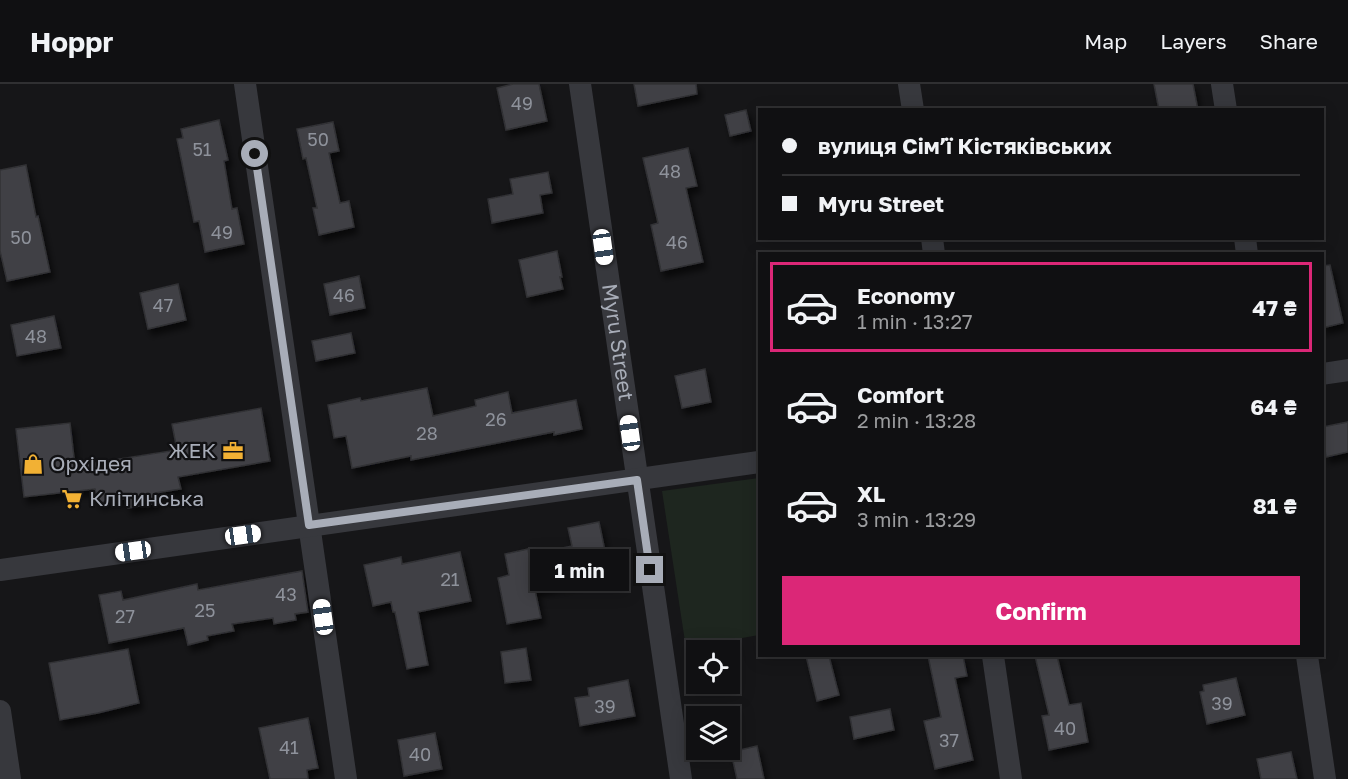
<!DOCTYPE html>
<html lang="en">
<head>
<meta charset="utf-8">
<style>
  body { margin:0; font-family:"Golos Text",sans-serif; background:#19191b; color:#f1f3f6; height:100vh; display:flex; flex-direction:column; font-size:22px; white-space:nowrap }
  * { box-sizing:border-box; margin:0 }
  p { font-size:20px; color:#9c9d9f }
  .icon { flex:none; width:33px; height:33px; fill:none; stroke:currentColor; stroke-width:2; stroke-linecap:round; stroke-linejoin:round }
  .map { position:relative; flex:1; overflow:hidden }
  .drawer { position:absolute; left:758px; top:168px; width:566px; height:405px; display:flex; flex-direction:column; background:#101012; border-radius:0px; box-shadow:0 3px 15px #0003,0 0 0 2px #303032 }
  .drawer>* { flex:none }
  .guide { position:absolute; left:758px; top:24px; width:566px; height:132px; border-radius:0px; box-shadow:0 3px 15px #0003,0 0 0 2px #303032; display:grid; align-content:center; height:132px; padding:0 24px; background:#101012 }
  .controls { position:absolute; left:686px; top:556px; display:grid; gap:12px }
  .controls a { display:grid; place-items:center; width:54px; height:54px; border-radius:0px; background:#101012; box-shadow:0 3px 15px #0003,0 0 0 2px #303032; font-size:30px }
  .end { position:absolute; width:27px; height:27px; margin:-14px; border:8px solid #a8adb8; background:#111; box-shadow:0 0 0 3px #111 }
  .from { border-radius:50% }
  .bubble { position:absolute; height:42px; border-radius:0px; background:#101012; box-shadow:0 3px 15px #0003,0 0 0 2px #303032; font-size:20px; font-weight:700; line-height:42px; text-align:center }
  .car { position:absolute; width:18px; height:36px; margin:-18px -9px; border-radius:8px; box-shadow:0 0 4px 2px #0007; background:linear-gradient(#fff 24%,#345 0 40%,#fff 0 76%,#345 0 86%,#fff 0) }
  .guide b { display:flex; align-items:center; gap:21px; height:57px; font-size:22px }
  .guide b+b { border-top:2px solid #303032 }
  .guide i { width:15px; height:15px; background:#f1f3f6 }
  ul { padding:10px 0 0; list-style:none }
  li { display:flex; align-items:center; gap:18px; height:90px; margin:0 12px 9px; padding:0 12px; border:3px solid transparent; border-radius:0px }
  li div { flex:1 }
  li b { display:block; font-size:22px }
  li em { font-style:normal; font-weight:700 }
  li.on { border-color:#db2777 }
  li>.icon { width:54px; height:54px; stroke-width:1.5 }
  .button { display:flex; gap:12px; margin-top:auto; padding:12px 24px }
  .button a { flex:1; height:69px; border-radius:0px; background:#db2777; color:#fff; font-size:24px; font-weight:700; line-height:69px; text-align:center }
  header { display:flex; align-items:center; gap:36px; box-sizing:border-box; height:84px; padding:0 30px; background:#101012; border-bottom:2px solid #303032 }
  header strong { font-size:28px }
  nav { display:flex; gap:33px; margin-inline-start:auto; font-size:21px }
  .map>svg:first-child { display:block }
  .green { fill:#1e261f }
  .building { fill:#404145; stroke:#303034; stroke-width:1.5; filter:url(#shadow) }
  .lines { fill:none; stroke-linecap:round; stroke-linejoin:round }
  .minor { stroke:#37383d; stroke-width:22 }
  .route { stroke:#a8adb8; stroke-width:8 }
  .labels { text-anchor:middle; stroke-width:4.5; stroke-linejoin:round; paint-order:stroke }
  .number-label { font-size:18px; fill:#8e929b }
  .street-label { font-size:21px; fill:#a8adb8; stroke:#111113 }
  .poi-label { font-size:21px; fill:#a8adb8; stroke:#111113; text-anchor:start }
</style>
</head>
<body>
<header>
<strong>Hoppr</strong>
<nav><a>Map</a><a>Layers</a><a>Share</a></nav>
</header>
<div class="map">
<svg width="1348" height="695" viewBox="0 0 1348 695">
  <defs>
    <filter id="shadow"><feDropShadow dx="3.5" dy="6" stdDeviation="3" flood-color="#0009"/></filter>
  </defs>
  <rect width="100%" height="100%" fill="#161618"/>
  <!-- green -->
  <path class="green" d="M759 394V551L686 564 662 407Z"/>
  <!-- building -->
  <g class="building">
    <path d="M513 0H539L547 37 506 46 497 4Z"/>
    <path d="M634 0H696L697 10 638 22Z"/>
    <path d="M1154 0H1193L1198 26H1159Z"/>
    <path d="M746 26 751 47 730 52 725 31Z"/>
    <path d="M219 36 228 76 224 77 232 125 237 124 244 160 205 168 199 137 194 138 177 55 183 54 181 45Z"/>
    <path d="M333 38 339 67 329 69 340 119 349 117 354 143 319 151 313 124H317L306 74 303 75 297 45Z"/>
    <path d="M688 64 697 102 686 104 703 178 661 187 651 141 658 139 643 74Z"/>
    <path d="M26 81 36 133 38 132 50 188 7 197 0 167V86Z"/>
    <path d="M548 88 552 109 540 111 543 129 492 139 488 115 513 110 510 95Z"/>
    <path d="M557 167 562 193H560L563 205 527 213 519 176Z"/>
    <path d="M1330 181 1343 239 1322 244V182Z"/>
    <path d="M359 192 365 224 330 231 324 200Z"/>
    <path d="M178 200 186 236 148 245 140 209Z"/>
    <path d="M54 232 61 264 17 272 11 241Z"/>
    <path d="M351 249 355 269 316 277 312 257Z"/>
    <path d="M705 285 711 318 682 324 675 292Z"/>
    <path d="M427 304 433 332 476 322 475 316 508 308 512 329 576 316 582 345 554 351V348L411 376V372L352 384 346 352 334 354 328 321 360 314 361 317Z"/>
    <path d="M261 324 270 377 178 393 181 405 156 409 157 419 128 424 127 414 98 419 95 405 24 413 16 345 70 339 75 382 177 366 172 340Z"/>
    <path d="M1348 338V368L1326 373 1322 343Z"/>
    <path d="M599 438 610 491 535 506 541 534 507 540 498 494 509 491 505 470 528 465 529 471 572 462 568 444Z"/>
    <path d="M460 468 471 517 418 528 428 581 407 585 395 528H393L391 518 373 522 364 481 401 473 402 480Z"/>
    <path d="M302 487 308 528 295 530 296 536 274 540 273 534 232 540 234 547 207 552 208 556 188 561 184 544 109 559 99 511 121 507 123 516 197 500 198 506Z"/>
    <path d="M526 564 531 596 505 599 501 568Z"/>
    <path d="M128 565 139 619 98 629 60 636 49 579Z"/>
    <path d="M806 572H829L839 611 817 617Z"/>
    <path d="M928 572H963L967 592 955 594 973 676 935 685 924 637 941 633Z"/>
    <path d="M1035 572H1057L1069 621 1081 619 1088 658 1049 666 1042 632 1049 631Z"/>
    <path d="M1236 594 1245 631 1207 640 1200 608 1204 607 1203 601Z"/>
    <path d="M628 596 635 632 580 642 575 614 589 612 588 604Z"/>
    <path d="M890 625 894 646 854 655 850 633Z"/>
    <path d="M308 634 318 684 307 686 308 695H270L259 644Z"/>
    <path d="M435 649 442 685 404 692 398 656Z"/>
    <path d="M757 662 764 695H737L731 668Z"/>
    <path d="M1291 668 1297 695H1261L1257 675Z"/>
  </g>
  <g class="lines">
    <!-- minor -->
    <g class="minor">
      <path d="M245 0 346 695"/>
      <path id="s1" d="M580 0 681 695"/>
      <path d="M909 0 913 26"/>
      <path d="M1222 0 1226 26"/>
      <path d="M932 154 934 170"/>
      <path d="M1245 154 1247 170"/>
      <path d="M1322 290 1348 286"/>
      <path d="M0 486 759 378"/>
      <path d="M993 572 1011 695"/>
      <path d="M1307 572 1325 695"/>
      <path d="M0 627 10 695"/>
    </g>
  </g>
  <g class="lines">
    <!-- route -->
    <path class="route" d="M255 70 309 441 637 396 650 486"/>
  </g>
  <!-- icons -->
  <defs>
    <g id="office-bare" transform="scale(1.62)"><path d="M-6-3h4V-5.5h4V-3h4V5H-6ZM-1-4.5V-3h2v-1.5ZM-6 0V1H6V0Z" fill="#f2b134" stroke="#111113" stroke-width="2.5" paint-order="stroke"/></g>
    <g id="shop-bare" transform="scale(1.62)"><path d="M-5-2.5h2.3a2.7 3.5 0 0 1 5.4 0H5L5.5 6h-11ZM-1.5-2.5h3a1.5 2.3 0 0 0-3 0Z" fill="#f2b134" stroke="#111113" stroke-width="2.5" paint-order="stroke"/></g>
    <g id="supermarket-bare" transform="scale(1.62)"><path d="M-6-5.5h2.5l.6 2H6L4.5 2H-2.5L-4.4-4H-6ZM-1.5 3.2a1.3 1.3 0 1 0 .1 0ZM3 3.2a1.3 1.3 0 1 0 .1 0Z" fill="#f2b134" stroke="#111113" stroke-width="2.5" paint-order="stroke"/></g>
  </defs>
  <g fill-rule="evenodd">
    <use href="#office-bare" x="233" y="367"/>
    <use href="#shop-bare" x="33" y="380"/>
    <use href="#supermarket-bare" x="72" y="415"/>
  </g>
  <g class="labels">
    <!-- number labels -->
    <g class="number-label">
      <text x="522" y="26">49</text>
      <text x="318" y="62">50</text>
      <text x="202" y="72">51</text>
      <text x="670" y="94">48</text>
      <text x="222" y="155">49</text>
      <text x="21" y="160">50</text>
      <text x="677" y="165">46</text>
      <text x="344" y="218">46</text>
      <text x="163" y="228">47</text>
      <text x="36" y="259">48</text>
      <text x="496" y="342">26</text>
      <text x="427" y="356">28</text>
      <text x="450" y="502">21</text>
      <text x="286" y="517">43</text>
      <text x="205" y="533">25</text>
      <text x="125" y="539">27</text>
      <text x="1222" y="626">39</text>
      <text x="605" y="629">39</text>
      <text x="1065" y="651">40</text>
      <text x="949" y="663">37</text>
      <text x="289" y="670">41</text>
      <text x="420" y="677">40</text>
    </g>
    <!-- street labels -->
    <g class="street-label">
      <text dy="7" stroke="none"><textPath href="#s1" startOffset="261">Myru Street</textPath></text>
    </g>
    <!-- poi labels -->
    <g class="poi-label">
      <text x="216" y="374" text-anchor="end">ЖЕК</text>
      <text x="50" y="387">Орхідея</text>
      <text x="89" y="422">Клітинська</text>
    </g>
  </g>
</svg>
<div class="controls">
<a><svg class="icon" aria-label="locate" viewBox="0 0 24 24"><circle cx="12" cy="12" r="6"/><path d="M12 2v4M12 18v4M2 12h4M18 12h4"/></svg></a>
<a><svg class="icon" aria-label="layers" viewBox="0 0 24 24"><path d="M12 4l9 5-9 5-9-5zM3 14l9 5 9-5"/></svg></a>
</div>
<i class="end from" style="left:255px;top:70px"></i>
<i class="end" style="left:650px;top:486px"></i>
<div class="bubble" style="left:530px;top:465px;width:99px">1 min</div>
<i class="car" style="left:603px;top:163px;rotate:172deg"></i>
<i class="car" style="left:630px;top:349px;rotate:352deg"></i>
<i class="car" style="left:243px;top:451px;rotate:82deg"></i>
<i class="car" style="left:133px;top:467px;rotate:262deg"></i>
<i class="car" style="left:323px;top:533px;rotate:352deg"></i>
<div class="guide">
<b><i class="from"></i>вулиця Сімʼї Кістяківських</b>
<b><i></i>Myru Street</b>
</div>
<section class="drawer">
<ul>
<li class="on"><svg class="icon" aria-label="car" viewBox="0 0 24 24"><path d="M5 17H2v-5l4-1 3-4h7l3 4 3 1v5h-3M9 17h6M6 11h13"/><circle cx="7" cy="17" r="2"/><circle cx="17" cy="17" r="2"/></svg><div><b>Economy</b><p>1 min · 13:27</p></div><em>47 ₴</em></li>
<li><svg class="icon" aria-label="car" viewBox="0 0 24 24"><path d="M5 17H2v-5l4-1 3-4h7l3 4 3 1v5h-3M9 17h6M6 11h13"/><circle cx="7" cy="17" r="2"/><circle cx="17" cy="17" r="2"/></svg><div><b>Comfort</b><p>2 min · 13:28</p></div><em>64 ₴</em></li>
<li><svg class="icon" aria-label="car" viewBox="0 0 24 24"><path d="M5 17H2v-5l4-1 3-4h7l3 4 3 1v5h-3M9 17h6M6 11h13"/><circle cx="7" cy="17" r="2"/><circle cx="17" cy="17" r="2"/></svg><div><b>XL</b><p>3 min · 13:29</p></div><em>81 ₴</em></li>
</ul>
<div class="button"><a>Confirm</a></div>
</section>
</div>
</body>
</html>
